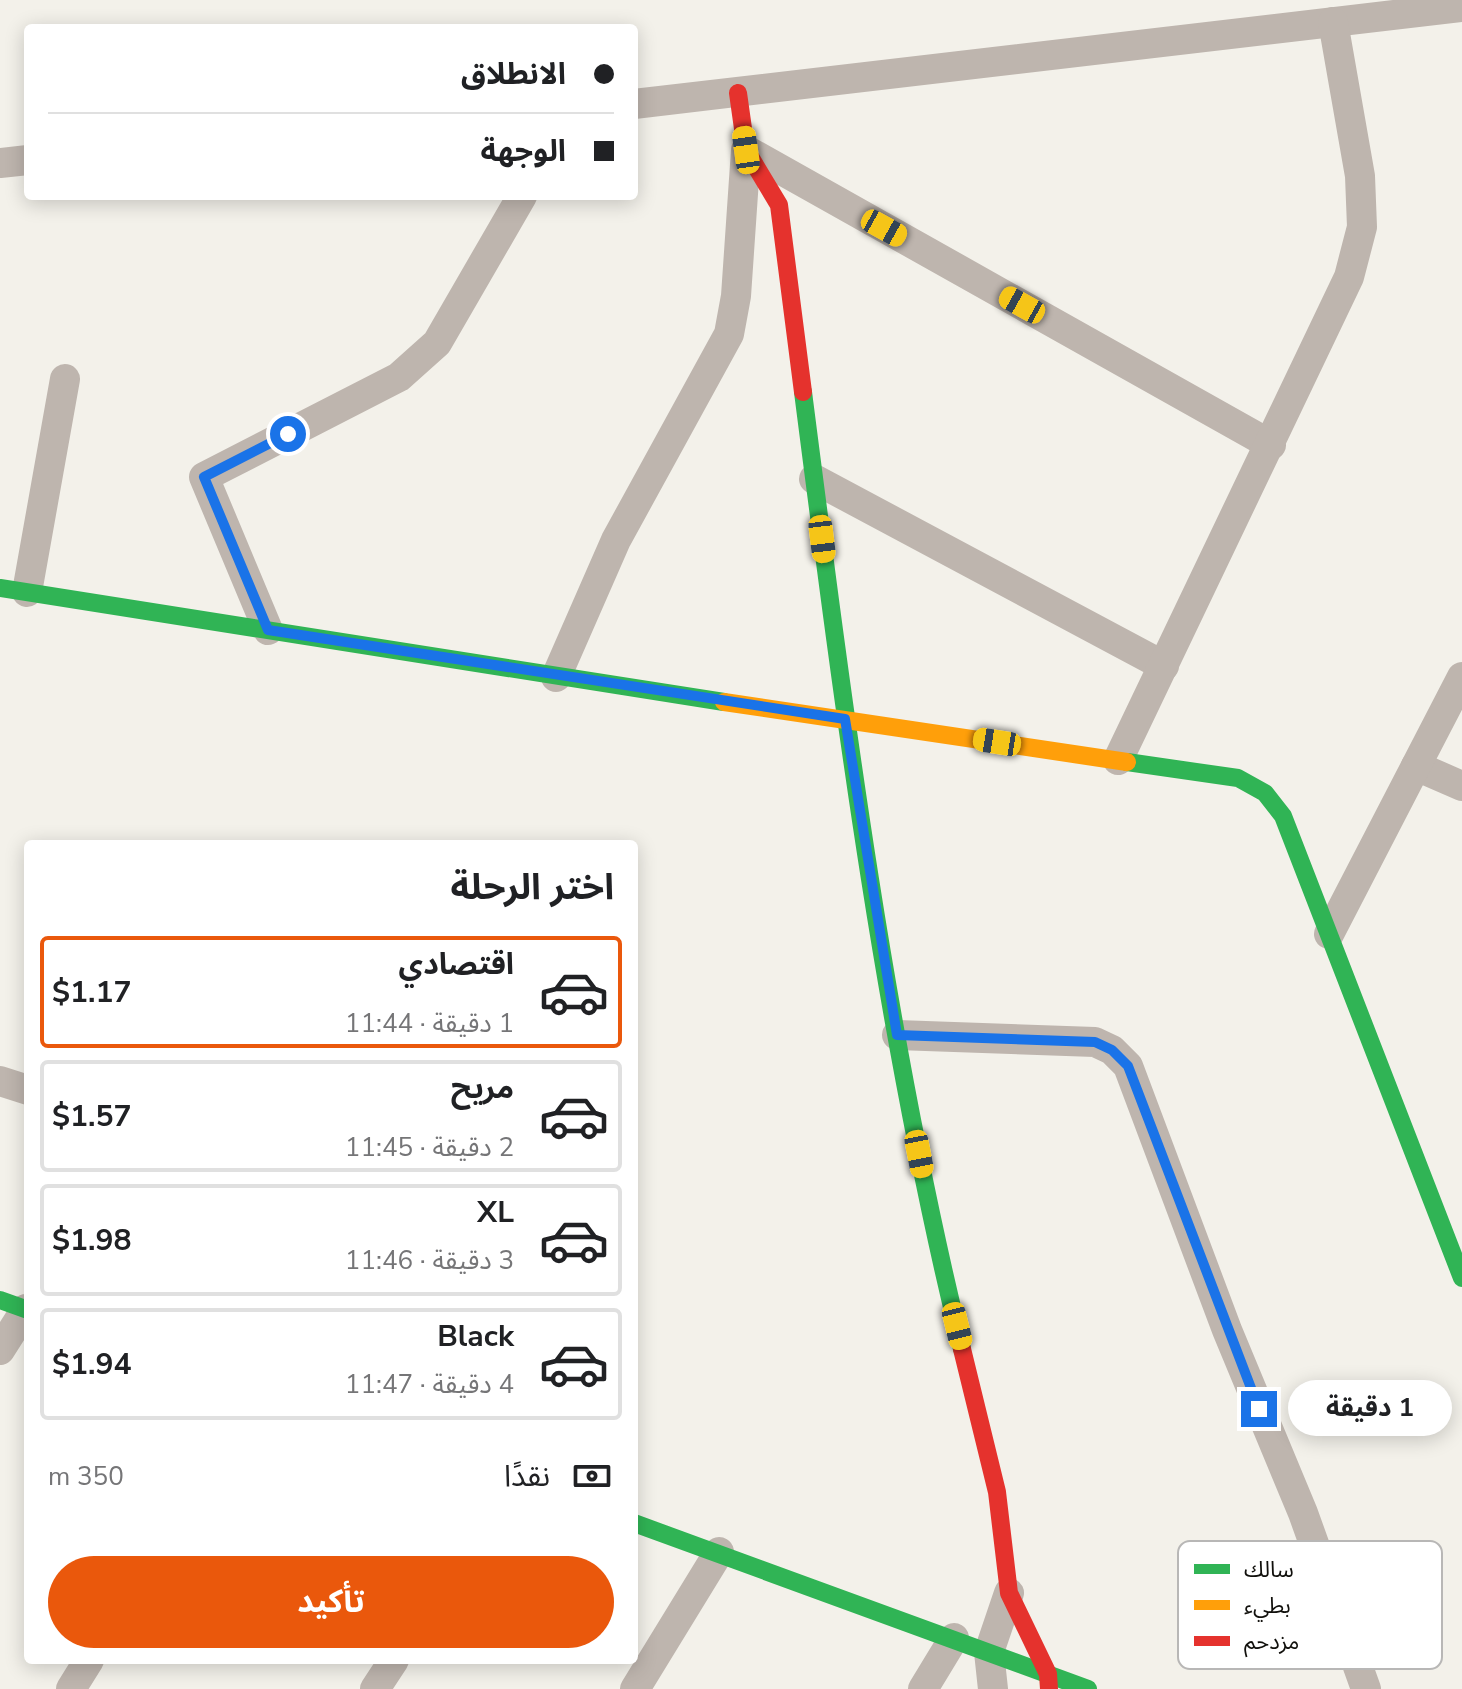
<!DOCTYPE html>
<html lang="ar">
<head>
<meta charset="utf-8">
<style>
  body { margin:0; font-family:"Nunito Sans","Noto Sans Arabic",sans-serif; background:#f2f2f2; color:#202124; direction:rtl; height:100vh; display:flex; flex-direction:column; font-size:30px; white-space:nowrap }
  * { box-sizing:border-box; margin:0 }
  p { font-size:26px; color:#757577 }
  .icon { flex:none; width:44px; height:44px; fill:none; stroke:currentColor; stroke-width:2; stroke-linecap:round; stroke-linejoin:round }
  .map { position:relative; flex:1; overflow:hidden; direction:ltr }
  .side { position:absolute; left:24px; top:840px; width:614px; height:824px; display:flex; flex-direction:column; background:#fff; border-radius:8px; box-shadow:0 4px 20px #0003; direction:rtl }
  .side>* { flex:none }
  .top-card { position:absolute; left:24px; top:24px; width:614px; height:176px; border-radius:8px; box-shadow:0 4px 20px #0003; direction:rtl; display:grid; align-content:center; height:176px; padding:0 24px; background:#fff }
  .end { position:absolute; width:36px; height:36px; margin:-18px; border:10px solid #1a73e8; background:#fff; box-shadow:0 0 0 4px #fff }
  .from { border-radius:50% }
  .bubble { position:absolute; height:56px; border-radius:28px; background:#fff; box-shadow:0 4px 20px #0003; font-size:26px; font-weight:700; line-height:56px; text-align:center; direction:rtl }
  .car { position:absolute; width:24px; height:48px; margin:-24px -12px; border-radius:10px; box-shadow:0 0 6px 2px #0007; background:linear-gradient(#f5c518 24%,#345 0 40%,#f5c518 0 76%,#345 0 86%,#f5c518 0) }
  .top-card b { display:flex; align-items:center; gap:28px; height:76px; font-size:30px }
  .top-card b+b { border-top:2px solid #e0e0e0 }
  .top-card i { width:20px; height:20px; background:#202124 }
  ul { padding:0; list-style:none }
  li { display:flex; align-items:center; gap:24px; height:112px; margin:0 16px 12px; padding:0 8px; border:4px solid #e0e0e0; border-radius:8px }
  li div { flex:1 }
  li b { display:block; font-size:30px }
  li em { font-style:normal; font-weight:700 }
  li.selected { border-color:#ea580c }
  li>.icon { width:72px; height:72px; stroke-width:1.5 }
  h2 { padding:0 24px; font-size:36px; line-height:96px }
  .pay { display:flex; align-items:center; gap:20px; height:88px; padding:0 24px; font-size:30px }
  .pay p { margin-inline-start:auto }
  .cta { display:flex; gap:16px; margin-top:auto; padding:16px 24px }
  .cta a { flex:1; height:92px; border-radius:48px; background:#ea580c; color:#fff; font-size:32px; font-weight:700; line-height:92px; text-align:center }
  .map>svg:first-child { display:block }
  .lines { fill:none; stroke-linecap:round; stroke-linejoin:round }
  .street { stroke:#beb5ae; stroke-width:30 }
  .fast { stroke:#30b455; stroke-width:18 }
  .slow { stroke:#ff9f0a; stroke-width:18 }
  .jam { stroke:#e5322d; stroke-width:18 }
  .route { stroke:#1a73e8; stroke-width:10 }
  .key { fill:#fff; stroke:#b8b7b6; stroke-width:2 }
  .key-label { font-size:22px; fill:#11100c }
</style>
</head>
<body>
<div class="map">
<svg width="1462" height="1689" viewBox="0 0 1462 1689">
  <rect width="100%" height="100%" fill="#f3f1ea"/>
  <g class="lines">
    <!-- street -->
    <g class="street">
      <path d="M634 104 1462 7"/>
      <path d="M0 163 28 160"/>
      <path d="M814 479 1164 666"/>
      <path d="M27 592 65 379"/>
      <path d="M268 630 204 477 399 377 437 343 522 196"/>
      <path d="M556 677 616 540 729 334 736 296 746 150 1271 445"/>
      <path d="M1118 760 1349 277 1362 227 1360 176 1333 22"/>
      <path d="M1416 766 1462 786"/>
      <path d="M1329 934 1462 677"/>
      <path d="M897 1035 1095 1042 1112 1050 1128 1066 1227 1330 1303 1513 1366 1689"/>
      <path d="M0 1081 28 1090"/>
      <path d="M0 1350 26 1309"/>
      <path d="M71 1689 89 1660"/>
      <path d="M375 1689 394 1660"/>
      <path d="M635 1689 719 1552"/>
      <path d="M923 1689 954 1638"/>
      <path d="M993 1689 989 1652 1009 1593"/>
    </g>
    <!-- fast -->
    <g class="fast">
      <path d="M803 392C844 712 885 1035 962 1349"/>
      <path d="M0 588 724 702"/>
      <path d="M1127 762 1238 778 1265 793 1283 816 1462 1278"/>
      <path d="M0 1300 28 1310"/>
      <path d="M634 1523 1088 1689"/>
    </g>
    <!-- slow -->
    <path class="slow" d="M724 702 1127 762"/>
    <!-- jam -->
    <g class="jam">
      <path d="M738 93 746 150 779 205 803 392"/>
      <path d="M962 1349 997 1492 1009 1593 1048 1674 1049 1689"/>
    </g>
  </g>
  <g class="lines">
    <!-- route -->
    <path class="route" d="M288 434 204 477 268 630 845 719 897 1035 1095 1042 1112 1050 1128 1066 1259 1409"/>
  </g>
  <!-- legend -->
  <rect x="1178" y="1541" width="264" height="128" rx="12" class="key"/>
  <rect x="1194" y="1564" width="36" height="10" fill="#30b455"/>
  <rect x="1194" y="1600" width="36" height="10" fill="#ff9f0a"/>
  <rect x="1194" y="1636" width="36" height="10" fill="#e5322d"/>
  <g class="key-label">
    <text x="1244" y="1577">سالك</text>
    <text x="1244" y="1613">بطيء</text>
    <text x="1244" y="1649">مزدحم</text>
  </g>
</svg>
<i class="end from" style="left:288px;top:434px"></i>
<i class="end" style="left:1259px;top:1409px"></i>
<div class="bubble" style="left:1288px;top:1380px;width:164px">1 دقيقة</div>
<i class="car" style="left:746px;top:150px;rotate:352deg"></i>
<i class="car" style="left:884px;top:228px;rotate:119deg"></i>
<i class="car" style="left:1022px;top:305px;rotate:299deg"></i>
<i class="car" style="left:822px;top:539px;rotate:173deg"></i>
<i class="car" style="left:997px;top:742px;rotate:279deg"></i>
<i class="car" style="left:919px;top:1154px;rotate:169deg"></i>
<i class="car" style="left:957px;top:1326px;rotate:166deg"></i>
<div class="top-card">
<b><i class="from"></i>الانطلاق</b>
<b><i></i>الوجهة</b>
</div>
<section class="side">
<h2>اختر الرحلة</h2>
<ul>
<li class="selected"><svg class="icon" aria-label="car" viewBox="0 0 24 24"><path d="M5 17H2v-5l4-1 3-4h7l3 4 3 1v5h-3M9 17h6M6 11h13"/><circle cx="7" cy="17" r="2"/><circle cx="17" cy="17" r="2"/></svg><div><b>اقتصادي</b><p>1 دقيقة · 11:44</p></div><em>$1.17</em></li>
<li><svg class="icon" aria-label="car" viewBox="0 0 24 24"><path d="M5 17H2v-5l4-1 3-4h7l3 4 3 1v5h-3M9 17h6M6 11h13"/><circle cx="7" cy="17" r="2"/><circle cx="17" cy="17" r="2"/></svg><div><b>مريح</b><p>2 دقيقة · 11:45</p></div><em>$1.57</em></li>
<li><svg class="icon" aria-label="car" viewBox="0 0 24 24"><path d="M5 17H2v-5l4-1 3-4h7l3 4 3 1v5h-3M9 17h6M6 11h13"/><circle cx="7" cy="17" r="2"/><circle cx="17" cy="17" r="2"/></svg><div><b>XL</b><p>3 دقيقة · 11:46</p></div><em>$1.98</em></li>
<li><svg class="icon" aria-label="car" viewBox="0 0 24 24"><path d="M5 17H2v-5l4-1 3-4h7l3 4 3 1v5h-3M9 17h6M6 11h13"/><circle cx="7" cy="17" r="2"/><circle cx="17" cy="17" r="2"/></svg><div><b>Black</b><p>4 دقيقة · 11:47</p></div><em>$1.94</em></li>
</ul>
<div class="pay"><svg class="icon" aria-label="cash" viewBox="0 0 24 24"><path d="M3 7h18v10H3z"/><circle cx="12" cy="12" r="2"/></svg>نقدًا<p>350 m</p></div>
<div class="cta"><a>تأكيد</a></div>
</section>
</div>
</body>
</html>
